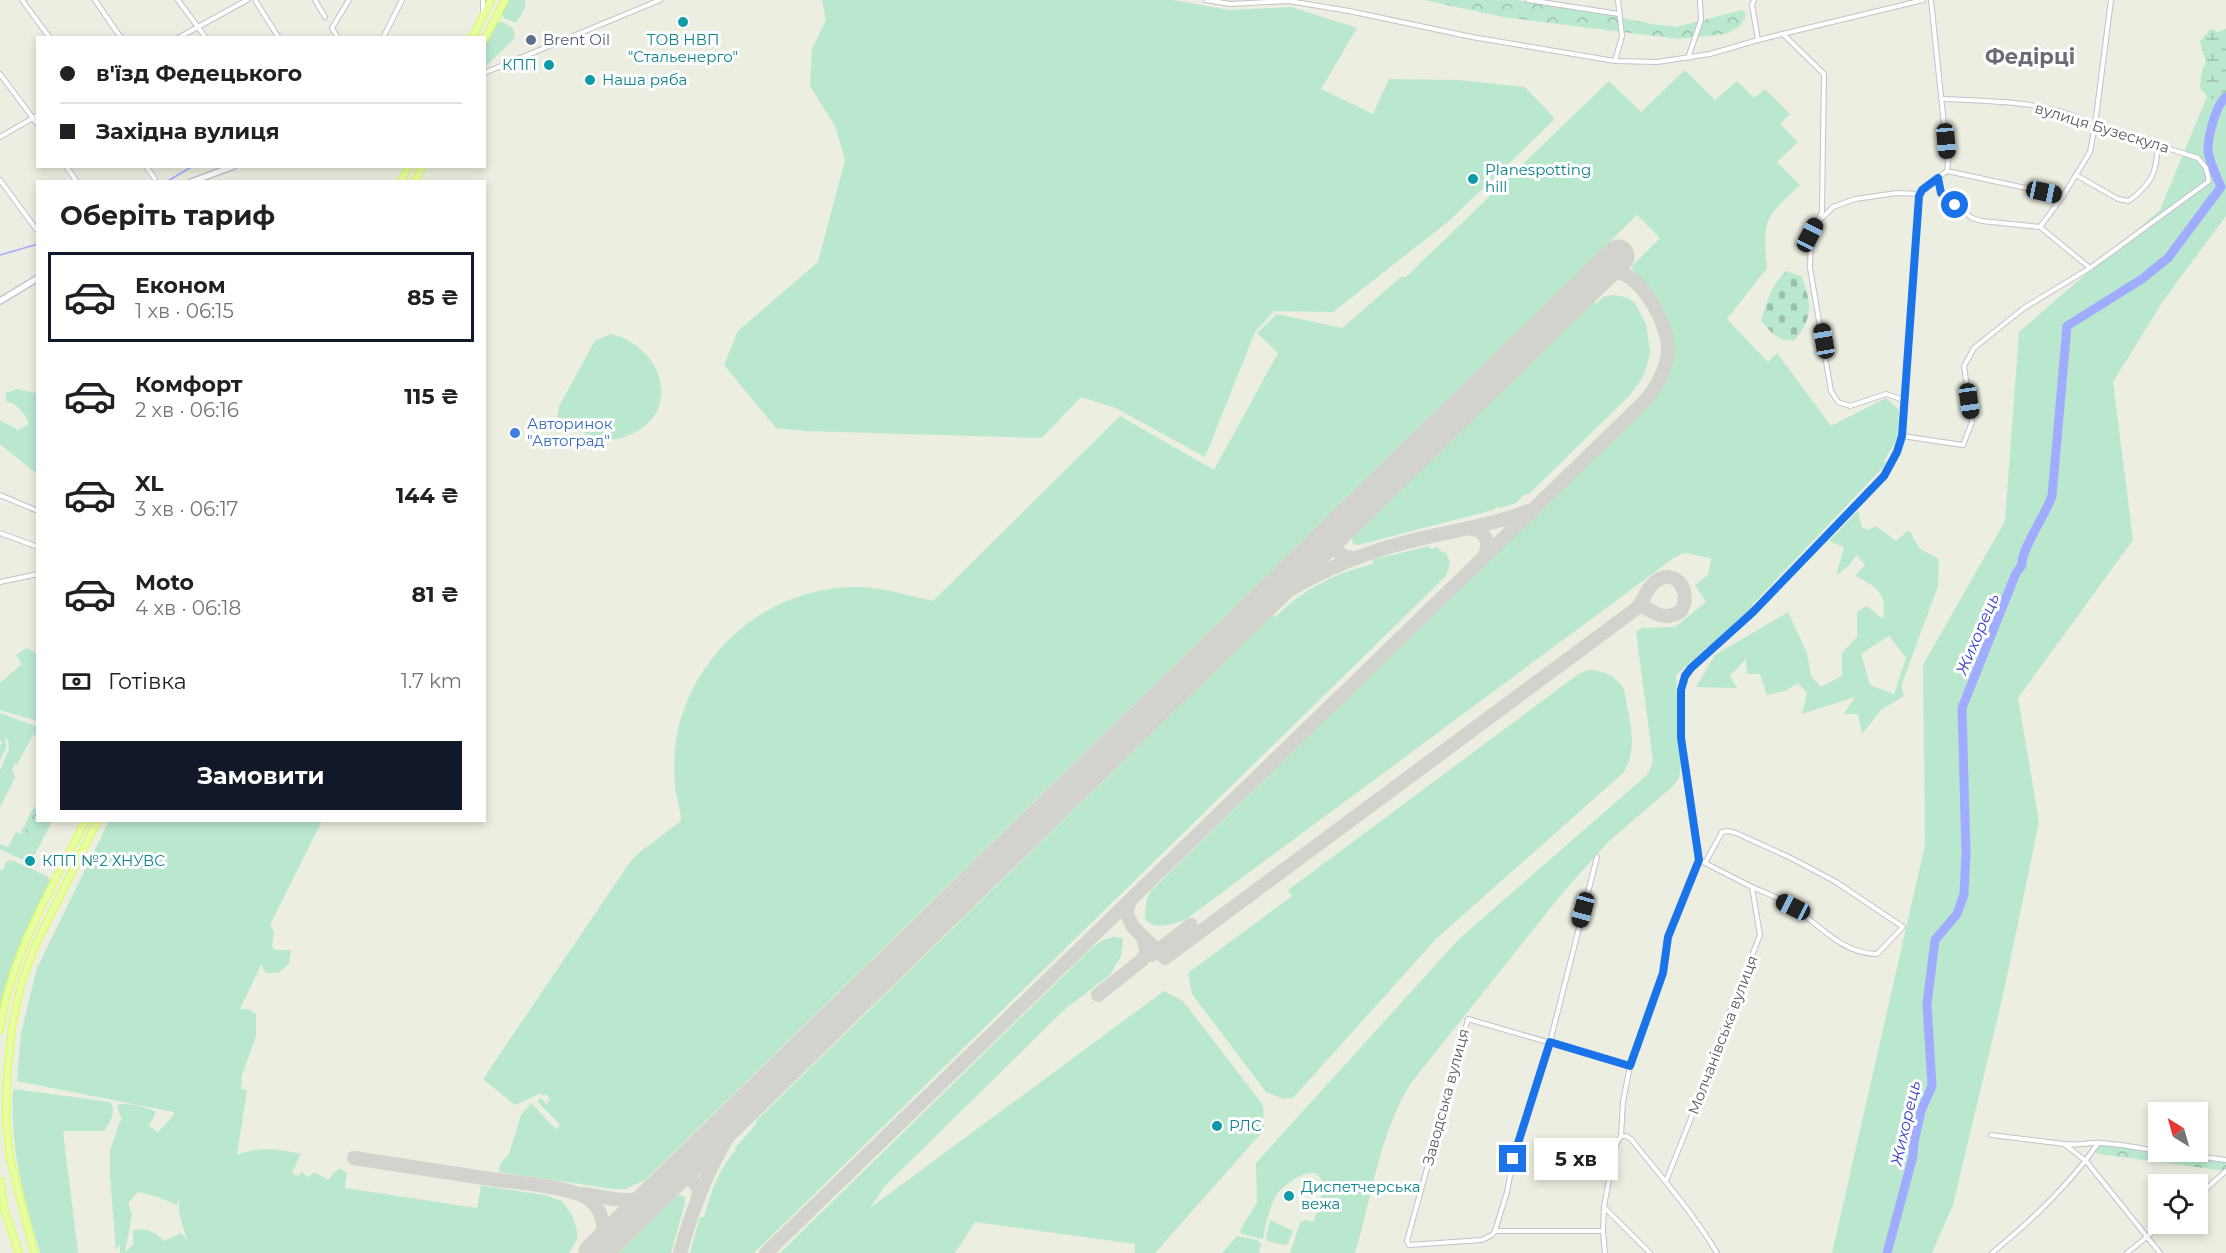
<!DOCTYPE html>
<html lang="uk">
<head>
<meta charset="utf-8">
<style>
  body { margin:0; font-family:Montserrat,sans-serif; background:#f6f6f6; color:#202124; height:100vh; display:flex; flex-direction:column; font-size:22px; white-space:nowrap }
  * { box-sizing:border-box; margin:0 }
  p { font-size:20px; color:#757577 }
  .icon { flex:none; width:33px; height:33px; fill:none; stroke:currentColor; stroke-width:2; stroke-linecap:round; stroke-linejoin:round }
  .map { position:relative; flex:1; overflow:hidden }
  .sheet { position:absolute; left:36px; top:180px; width:450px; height:642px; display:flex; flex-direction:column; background:#fff; border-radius:0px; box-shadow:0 3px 9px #0003 }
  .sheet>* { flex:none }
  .banner { position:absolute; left:36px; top:36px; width:450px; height:132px; border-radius:0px; box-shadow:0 3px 9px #0003; display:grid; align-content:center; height:132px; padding:0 24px; background:#fff }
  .needle { width:39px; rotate:323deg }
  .buttons { position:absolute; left:2148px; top:1102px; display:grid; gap:12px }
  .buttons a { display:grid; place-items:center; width:60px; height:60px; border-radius:0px; background:#fff; box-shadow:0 3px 9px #0003; font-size:30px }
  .end { position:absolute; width:27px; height:27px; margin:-14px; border:8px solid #1a73e8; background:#fff; box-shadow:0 0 0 3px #fff }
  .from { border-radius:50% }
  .bubble { position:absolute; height:42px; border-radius:0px; background:#fff; box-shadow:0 3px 9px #0003; font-size:20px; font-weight:700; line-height:42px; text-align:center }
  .car { position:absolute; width:18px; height:36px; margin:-18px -9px; border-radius:8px; box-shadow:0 0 4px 2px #0007; background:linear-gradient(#222 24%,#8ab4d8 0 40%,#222 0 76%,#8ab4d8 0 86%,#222 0) }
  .banner b { display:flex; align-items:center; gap:21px; height:57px; font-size:22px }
  .banner b+b { border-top:2px solid #e0e0e0 }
  .banner i { width:15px; height:15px; background:#202124 }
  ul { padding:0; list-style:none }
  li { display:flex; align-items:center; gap:18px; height:90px; margin:0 12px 9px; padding:0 12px; border:3px solid transparent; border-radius:0px }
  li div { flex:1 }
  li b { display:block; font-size:22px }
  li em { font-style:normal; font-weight:700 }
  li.on { border-color:#111827 }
  li>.icon { width:54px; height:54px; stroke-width:1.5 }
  h2 { padding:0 24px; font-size:27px; line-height:72px }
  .pay { display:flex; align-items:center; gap:15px; height:66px; padding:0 24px; font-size:22px }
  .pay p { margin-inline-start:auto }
  .cta { display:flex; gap:12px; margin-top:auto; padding:12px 24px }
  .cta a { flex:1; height:69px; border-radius:0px; background:#111827; color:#fff; font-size:24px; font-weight:700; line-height:69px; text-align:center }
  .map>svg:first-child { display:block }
  .green { fill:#bae8ce; fill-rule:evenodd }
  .forest { fill:url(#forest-crowns) }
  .wetland { fill:url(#wetland-marsh) }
  .cemetery { fill:url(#cemetery-stones) }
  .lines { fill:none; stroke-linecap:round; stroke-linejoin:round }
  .stream { stroke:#9facff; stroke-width:1.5 }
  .river { stroke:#9facff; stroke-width:9 }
  .taxiway { stroke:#d2d3cc; stroke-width:14 }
  .runway { stroke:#d2d3cc; stroke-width:33 }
  .minor-casing { stroke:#c3c2cb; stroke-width:6 }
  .secondary-casing { stroke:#c5c4cf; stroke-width:8 }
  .primary-casing { stroke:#e3fd4a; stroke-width:8 }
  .minor { stroke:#fff; stroke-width:4 }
  .secondary { stroke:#fff; stroke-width:5 }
  .primary { stroke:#e7ffa4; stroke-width:6 }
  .route { stroke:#1a73e8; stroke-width:8 }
  .culture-dot { fill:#0f9aa8; stroke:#fff; stroke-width:2 }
  .service-dot { fill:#5c6f8a; stroke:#fff; stroke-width:2 }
  .shop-dot { fill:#3f7fe0; stroke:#fff; stroke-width:2 }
  .labels { text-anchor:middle; stroke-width:6; stroke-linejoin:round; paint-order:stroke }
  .service-label { font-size:15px; fill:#4e5e75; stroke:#fff; text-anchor:start }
  .culture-label { font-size:15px; fill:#0d838f; stroke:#fff; text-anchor:start }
  .street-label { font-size:15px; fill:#595963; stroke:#fff }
  .shop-label { font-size:15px; fill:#366cbe; stroke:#fff; text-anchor:start }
  .water-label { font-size:16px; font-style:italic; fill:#3841cc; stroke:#fff }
  .district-label { font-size:21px; font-weight:bold; fill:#6a6b75; stroke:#fff }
</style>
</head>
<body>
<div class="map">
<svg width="2226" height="1253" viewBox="0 0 2226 1253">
  <defs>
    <pattern id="forest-crowns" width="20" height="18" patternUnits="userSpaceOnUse" patternTransform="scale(1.5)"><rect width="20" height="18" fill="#bae8ce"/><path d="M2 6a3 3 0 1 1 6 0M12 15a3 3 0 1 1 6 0" fill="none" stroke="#9abfab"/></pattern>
    <pattern id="wetland-marsh" width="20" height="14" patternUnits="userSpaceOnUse" patternTransform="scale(1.5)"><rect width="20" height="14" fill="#bae8ce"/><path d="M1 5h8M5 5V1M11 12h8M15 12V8" fill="none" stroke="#9abfab"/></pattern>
    <pattern id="cemetery-stones" width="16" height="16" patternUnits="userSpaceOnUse" patternTransform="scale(1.5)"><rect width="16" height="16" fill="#bae8ce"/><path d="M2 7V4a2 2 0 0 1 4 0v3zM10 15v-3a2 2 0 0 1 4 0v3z" fill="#9abfab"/></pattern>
  </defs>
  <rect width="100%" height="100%" fill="#ebeee0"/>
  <!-- green -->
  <g class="green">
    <path d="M508 0H525V8L516 23 504 18 501 12Z"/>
    <path d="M822 0H1173L1229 10 1291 7 1357 28 1321 89 1373 114 1389 79 1458 80 1525 87 1555 119 1449 221 1333 312 1274 311 1255 332 1205 457 1116 408 1081 397 1042 438 806 431 776 428 724 365 738 331 818 262 845 160 835 126 810 86 812 49 826 20Z"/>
    <path d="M502 22C511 26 516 29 514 39L485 67 484 45 495 23Z"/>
    <path d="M2226 51V216L2163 301 2113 382 2133 540 2018 698 2039 822 2003 995 1953 1205 1932 1253H1832L1925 845 1923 665 2005 521 2019 332 2160 210Z"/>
    <path d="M1685 70 1715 100 1737 81 1754 98 1765 89 1790 114 1780 124 1798 142 1777 162 1800 185C1765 218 1762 219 1767 268L1727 319 1768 362 1777 353 1831 426 1886 398 1899 410 1897 439 1884 461 1886 464 1752 605 1753 607 1676 675 1681 764 1679 778 1672 787 1608 842 1560 896 1411 1083C1379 1134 1372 1196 1355 1253H1290L1300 1223 1305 1220 1314 1222C1316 1215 1323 1194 1322 1186 1321 1157 1285 1183 1277 1194 1269 1207 1266 1224 1263 1239L1242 1234 1240 1230 1257 1203 1256 1163 1458 940 1648 774 1653 761 1636 632 1642 628 1675 627 1706 602 1695 585 1708 575 1711 558 1684 553 1675 557 1185 920C1172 924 1155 931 1145 919L1146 903 1149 893 1642 409C1687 354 1673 316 1631 267L1660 238 1637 215 645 1180 625 1189H613L499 1172 500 1164 509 1154 521 1115 531 1103 556 1129 560 1125 537 1101 541 1098 546 1104 550 1099 546 1094 543 1096 541 1093 515 1105 483 1079 630 862 640 852 681 821C681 809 676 797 675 785 674 771 674 754 676 740 691 652 771 584 861 587 885 588 909 596 933 601L1120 416 1214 470 1278 353 1257 333 1277 314 1342 328 1401 277H1406L1609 81 1641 112Z"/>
    <path d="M1612 295 1626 297 1634 302 1646 324 1650 351 1647 366 1641 380 1629 396 1529 494 1524 495 1516 503 1500 508 1498 506 1493 510 1358 545 1353 544 1352 538 1594 302 1596 304 1603 297Z"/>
    <path d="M611 334C666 347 684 418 624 437 617 439 609 441 602 439 585 435 571 426 557 417L559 406 595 341Z"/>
    <path d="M17 389 37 393V474L0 444V420L18 430 29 424C24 412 19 405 6 401V393Z"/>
    <path d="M1858 511 1862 528 1868 530 1876 526 1896 541 1909 530 1920 549 1939 559 1938 586 1901 686 1904 696 1881 710 1862 734 1858 714H1844L1855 697 1802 714 1807 693 1798 683 1785 691 1767 695 1760 674H1747L1746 659 1730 676 1737 688 1696 687 1715 655 1788 612 1807 653 1811 676 1821 687 1842 676V653L1857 637V612L1867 606 1883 619C1888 593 1876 586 1855 576L1865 565 1857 555 1848 566 1836 576 1844 547 1829 541ZM1889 636 1906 658 1894 694 1870 685 1861 654Z"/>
    <path d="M1429 546 1430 549 1437 547 1443 553 1446 552 1450 563 1446 576 754 1253H690L700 1217H704C711 1193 718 1169 736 1150L735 1148 757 1123 756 1121 1273 615 1275 617C1305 589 1332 574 1373 564L1372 560Z"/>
    <path d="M27 648 37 654V721L0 710V683L22 664 16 655Z"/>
    <path d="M1589 670C1604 671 1616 676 1624 689 1628 716 1640 748 1623 773L1436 939 1293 1098 1284 1099 1266 1092 1192 994 1188 973 1292 896 1288 890 1580 673Z"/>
    <path d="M0 713 38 727 37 737 33 735 17 765 15 764 12 768 15 778 0 807V771L9 749 8 740 5 738 6 748 0 761V746L2 742 0 740Z"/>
    <path d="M34 807 37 809 38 820 52 821 32 860 29 859 27 862 0 849V844L8 847 16 832 20 834Z"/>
    <path d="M109 821H322L270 925 274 932 272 946 275 950H291L289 964 278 973H266L261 965 240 1009H249L256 1014V1036L242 1075 241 1089 247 1090 237 1155C260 1146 277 1149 301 1154L292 1173 299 1176 301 1172 309 1177 314 1172 328 1180 339 1168 347 1173 345 1188 477 1208 481 1186 545 1195 562 1201 572 1215 577 1231V1239L569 1253H120V1244L116 1250 110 1176V1151L120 1121H122L117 1105C127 1102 147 1107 156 1112L149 1126 158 1132 173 1116 174 1112 17 1081 21 1033 37 968ZM138 1192 155 1196 177 1205 179 1199V1213L187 1240 181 1233 164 1241C155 1232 146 1227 133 1231V1245L125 1252 132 1215 128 1203Z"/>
    <path d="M11 860 47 876 51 882 6 984 8 989 0 1032V870H3L6 862Z"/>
    <path d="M1113 937 1123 938 1121 956 1110 975 1065 1009 884 1187 870 1208 1164 991 1183 1001 1263 1105 1264 1130 1155 1253H1135V1244L975 1222 955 1253H780L1093 947 1101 941Z"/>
    <path d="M14 1089 110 1102C117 1111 110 1123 104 1131H63L78 1253H40C27 1208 15 1169 13 1121 13 1111 11 1099 14 1089Z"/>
    <path d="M681 1195 685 1197V1203L671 1253H619L677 1196Z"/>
    <path d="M1270 1220 1293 1231 1290 1238 1287 1237 1290 1239 1288 1244 1284 1245 1267 1241 1266 1237Z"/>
    <path d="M1237 1236 1257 1240 1261 1244 1259 1253H1222Z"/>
  </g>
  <!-- forest -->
  <g class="forest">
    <path d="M1424 0H1516L1587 11 1653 24 1676 27 1743 10 1746 16 1740 26 1726 34 1679 39 1503 17Z"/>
    <path d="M37 812 38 820 50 821 41 822 43 827C42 829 23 852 21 854L14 850V844C27 837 26 821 37 812Z"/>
    <path d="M2097 1144 2226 1162V1171L2099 1154 2090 1148Z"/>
  </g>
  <!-- wetland -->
  <path class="wetland" d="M2211 29 2218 32 2226 29V92L2211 100 2200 88 2201 75 2206 62 2200 41Z"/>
  <!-- cemetery -->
  <path class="cemetery" d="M1786 271 1801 276C1812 302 1813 318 1795 340 1780 343 1771 332 1761 321 1766 303 1772 284 1786 271Z"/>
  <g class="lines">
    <!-- stream -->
    <g class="stream">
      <path d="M166 182 193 166"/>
      <path d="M0 255 38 244"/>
    </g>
    <!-- river -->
    <path class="river" d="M1887 1253 1913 1156 1914 1142 1921 1111 1932 1086 1927 1004 1935 940 1957 914 1964 894 1966 854 1962 708 2016 573 2022 565C2020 551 2046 514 2052 496L2067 326 2142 279 2168 258 2221 187C2217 177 2212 167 2209 156 2205 144 2216 104 2226 97"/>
    <!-- taxiway -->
    <g class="taxiway">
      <path d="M1339 528C1332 544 1336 559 1356 558"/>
      <path d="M1467 528C1484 529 1492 541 1484 557"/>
      <path d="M1235 628C1278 593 1323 568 1376 551 1425 534 1480 530 1528 511"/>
      <path d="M1131 900 1126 912 1133 927 1165 958 1637 608 1642 606C1657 614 1665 621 1681 611 1693 589 1674 568 1656 581 1647 587 1644 600 1637 608"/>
      <path d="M1152 955 1191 925"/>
      <path d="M1098 995 1142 960 1147 952 1143 938"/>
      <path d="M354 1158C402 1165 449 1173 497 1180 517 1182 572 1188 587 1198 604 1209 606 1229 601 1247"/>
      <path d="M671 1179C683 1172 693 1178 699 1190L698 1199"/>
      <path d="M584 1194C608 1197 632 1206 655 1194"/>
      <path d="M680 1253C692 1210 708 1166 733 1129 748 1107 767 1088 784 1068"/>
      <path d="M766 1253 1645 401C1657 386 1667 369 1668 350 1669 326 1643 276 1617 272 1607 270 1599 276 1591 282"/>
    </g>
    <!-- runway -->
    <path class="runway" d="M595 1253 1618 256"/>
    <!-- minor casing -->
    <g class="minor-casing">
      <g id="minor">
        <path d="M22 0 50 38"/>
        <path d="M95 0 121 38"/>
        <path d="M178 0 206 38"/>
        <path d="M255 0 279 38"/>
        <path d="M315 0 325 17"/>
        <path d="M483 0V14"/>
        <path d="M1206 0 1230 4 1289 1 1349 11 1472 37 1615 61 1657 62 1710 54 1758 40 1923 0"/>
        <path d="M1528 0 1619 14"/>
        <path d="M1754 0 1752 5 1758 40"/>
        <path d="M1783 34 1824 74 1822 212 1819 218"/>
        <path d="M178 38 247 0"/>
        <path d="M338 38 332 28 349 0"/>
        <path d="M383 38 402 0"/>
        <path d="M1688 58 1701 20 1700 0"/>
        <path d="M1615 61 1622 36 1618 0"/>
        <path d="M484 73 660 0"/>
        <path d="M0 74 38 125"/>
        <path d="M0 137 38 115"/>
        <path d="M66 166 77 182"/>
        <path d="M146 166 155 179"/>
        <path d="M1947 171 2063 196"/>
        <path d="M2076 175 2118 199 2129 201C2153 182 2156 174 2158 145"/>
        <path d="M1938 178 1941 193 1972 218 1982 221 2040 227 2090 268"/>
        <path d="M0 180 36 229"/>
        <path d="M2040 227 2063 196 2090 152 2095 125 2111 0"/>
        <path d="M1904 400 1886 394 1850 406 1838 402 1831 391 1810 268 1811 235 1817 223 1833 207 1855 199 1897 193 1920 194"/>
        <path d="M1902 436 1963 445 1972 422 1964 366 1974 348 2024 308 2090 268 2209 181 2206 168 2198 158 2095 125C2049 101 1994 101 1943 99"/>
        <path d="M0 495 38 511"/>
        <path d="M0 533 38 547"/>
        <path d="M0 582 38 574"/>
        <path d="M1597 857 1550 1042 1513 1159 1507 1192 1495 1231 1492 1235 1482 1240 1409 1245 1407 1241 1468 1019 1630 1066"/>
        <path d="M1705 863 1722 832 1728 831 1736 833 1793 859 1836 882 1903 927 1877 954C1843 954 1820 926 1794 907 1782 899 1766 893 1752 887"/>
        <path d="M1991 1135 2064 1144 2086 1161 2160 1253"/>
        <path d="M1621 1136H1626L1631 1139C1661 1177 1692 1211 1717 1253"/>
        <path d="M2067 1144C2080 1146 2089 1142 2101 1143 2120 1144 2139 1148 2158 1151"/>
        <path d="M2168 1152 2226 1160"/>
        <path d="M1666 1181 1711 1068 1723 1030 1760 935 1752 887 1699 860"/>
        <path d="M2198 1196 2226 1171"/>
        <path d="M1605 1208 1650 1253"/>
        <path d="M1495 1231H1603"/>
        <path d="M1605 1253 1603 1231 1604 1207 1615 1146 1621 1136 1623 1102 1630 1066 1663 973 1668 937 1699 860 1681 738V690L1685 676 1691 668 1753 612 1884 476 1897 452 1902 436 1919 196 1922 190 1947 171 1948 163 1931 0"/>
        <path d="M1992 1253C2031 1221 2070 1185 2098 1143"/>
        <path d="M2127 1253 2163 1224"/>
      </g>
    </g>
    <!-- secondary casing -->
    <g class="secondary-casing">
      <g id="secondary">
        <path d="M191 182 234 166"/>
        <path d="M0 301 38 278"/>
      </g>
    </g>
    <!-- primary casing -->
    <g class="primary-casing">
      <g id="primary">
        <path d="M472 38 491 0"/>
        <path d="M484 40 505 0"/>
        <path d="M401 182 409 166"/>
        <path d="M415 182 422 166"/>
        <path d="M0 1030C9 958 53 885 86 820"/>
        <path d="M0 1181 5 1212 19 1253"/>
        <path d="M34 1253 10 1158 6 1120 7 1077 12 1027 21 985 35 946 98 820"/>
      </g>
    </g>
    <!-- minor -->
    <use href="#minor" class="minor"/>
    <!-- secondary -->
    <use href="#secondary" class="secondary"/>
    <!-- primary -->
    <use href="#primary" class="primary"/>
  </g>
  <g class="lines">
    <!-- route -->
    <path class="route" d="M1513 1159 1550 1042 1630 1066 1663 973 1668 937 1699 860 1681 738V690L1685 676 1691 668 1753 612 1884 476 1897 452 1902 436 1919 196 1922 190 1938 178 1941 193 1955 205"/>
  </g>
  <!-- markers -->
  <g class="culture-dot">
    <circle cx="683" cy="22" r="6"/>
    <circle cx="549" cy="65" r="6"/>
    <circle cx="590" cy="80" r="6"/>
    <circle cx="1473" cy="179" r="6"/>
    <circle cx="30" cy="861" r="6"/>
    <circle cx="1217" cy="1126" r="6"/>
    <circle cx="1289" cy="1196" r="6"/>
  </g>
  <circle class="service-dot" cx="531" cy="40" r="6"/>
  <circle class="shop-dot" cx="515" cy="433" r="6"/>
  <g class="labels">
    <!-- service labels -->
    <g class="service-label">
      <text x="543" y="45">Brent Oil</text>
    </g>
    <!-- culture labels -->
    <g class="culture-label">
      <text x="683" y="45" text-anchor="middle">ТОВ НВП<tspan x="683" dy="17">"Стальенерго"</tspan></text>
      <text x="537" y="70" text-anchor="end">КПП</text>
      <text x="602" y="85">Наша ряба</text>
      <text x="1485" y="175">Planespotting<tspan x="1485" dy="17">hill</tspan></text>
      <text x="42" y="866">КПП №2 ХНУВС</text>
      <text x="1229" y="1131">РЛС</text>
      <text x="1301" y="1192">Диспетчерська<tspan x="1301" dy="17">вежа</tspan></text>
    </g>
    <!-- street labels -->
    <g class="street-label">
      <text transform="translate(2102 128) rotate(17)" y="5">вулиця Бузескула</text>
      <text transform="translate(1723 1035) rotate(-69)" y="5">Молчанівська вулиця</text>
      <text transform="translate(1446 1097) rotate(-75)" y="5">Заводська вулиця</text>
    </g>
    <!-- shop labels -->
    <g class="shop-label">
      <text x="527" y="429">Авторинок<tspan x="527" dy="17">"Автоград"</tspan></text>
    </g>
    <!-- water labels -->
    <g class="water-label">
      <text transform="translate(1977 634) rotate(-67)" y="6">Жихорець</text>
      <text transform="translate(1905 1123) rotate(-77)" y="6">Жихорець</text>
    </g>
    <!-- district labels -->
    <g class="district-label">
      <text x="2030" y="64">Федірці</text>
    </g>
  </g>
</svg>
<div class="buttons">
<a><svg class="needle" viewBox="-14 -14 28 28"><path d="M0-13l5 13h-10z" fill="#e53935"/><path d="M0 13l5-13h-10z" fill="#757577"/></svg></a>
<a><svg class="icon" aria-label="locate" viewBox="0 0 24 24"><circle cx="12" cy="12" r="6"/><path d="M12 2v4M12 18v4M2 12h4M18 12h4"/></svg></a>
</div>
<i class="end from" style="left:1955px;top:205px"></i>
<i class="end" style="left:1513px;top:1159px"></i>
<div class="bubble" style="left:1534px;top:1138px;width:84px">5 хв</div>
<i class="car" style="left:1946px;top:141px;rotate:175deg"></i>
<i class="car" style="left:2044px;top:192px;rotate:102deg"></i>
<i class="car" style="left:1810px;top:235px;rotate:27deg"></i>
<i class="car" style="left:1824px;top:341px;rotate:350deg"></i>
<i class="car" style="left:1969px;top:401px;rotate:172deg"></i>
<i class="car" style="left:1793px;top:907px;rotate:296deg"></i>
<i class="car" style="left:1583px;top:910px;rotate:195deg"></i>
<div class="banner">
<b><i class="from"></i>в'їзд Федецького</b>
<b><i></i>Західна вулиця</b>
</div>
<section class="sheet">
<h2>Оберіть тариф</h2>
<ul>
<li class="on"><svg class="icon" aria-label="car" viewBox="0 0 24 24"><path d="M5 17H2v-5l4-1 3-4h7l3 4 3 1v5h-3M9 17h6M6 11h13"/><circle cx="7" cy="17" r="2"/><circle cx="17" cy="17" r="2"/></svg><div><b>Економ</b><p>1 хв · 06:15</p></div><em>85 ₴</em></li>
<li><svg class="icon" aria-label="car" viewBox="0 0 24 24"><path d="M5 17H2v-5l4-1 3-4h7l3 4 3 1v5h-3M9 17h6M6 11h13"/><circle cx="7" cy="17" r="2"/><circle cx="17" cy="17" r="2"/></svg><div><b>Комфорт</b><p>2 хв · 06:16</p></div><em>115 ₴</em></li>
<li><svg class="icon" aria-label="car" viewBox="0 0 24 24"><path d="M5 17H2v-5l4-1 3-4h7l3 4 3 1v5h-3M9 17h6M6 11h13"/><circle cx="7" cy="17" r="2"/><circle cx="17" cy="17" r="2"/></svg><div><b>XL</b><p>3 хв · 06:17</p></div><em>144 ₴</em></li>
<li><svg class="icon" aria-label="car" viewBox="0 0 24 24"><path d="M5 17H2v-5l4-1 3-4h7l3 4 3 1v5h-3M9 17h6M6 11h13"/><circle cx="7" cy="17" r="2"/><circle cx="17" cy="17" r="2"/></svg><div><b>Moto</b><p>4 хв · 06:18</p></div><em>81 ₴</em></li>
</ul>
<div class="pay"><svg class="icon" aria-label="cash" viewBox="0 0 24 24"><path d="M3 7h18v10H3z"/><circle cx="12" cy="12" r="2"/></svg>Готівка<p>1.7 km</p></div>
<div class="cta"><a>Замовити</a></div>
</section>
</div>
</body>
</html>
